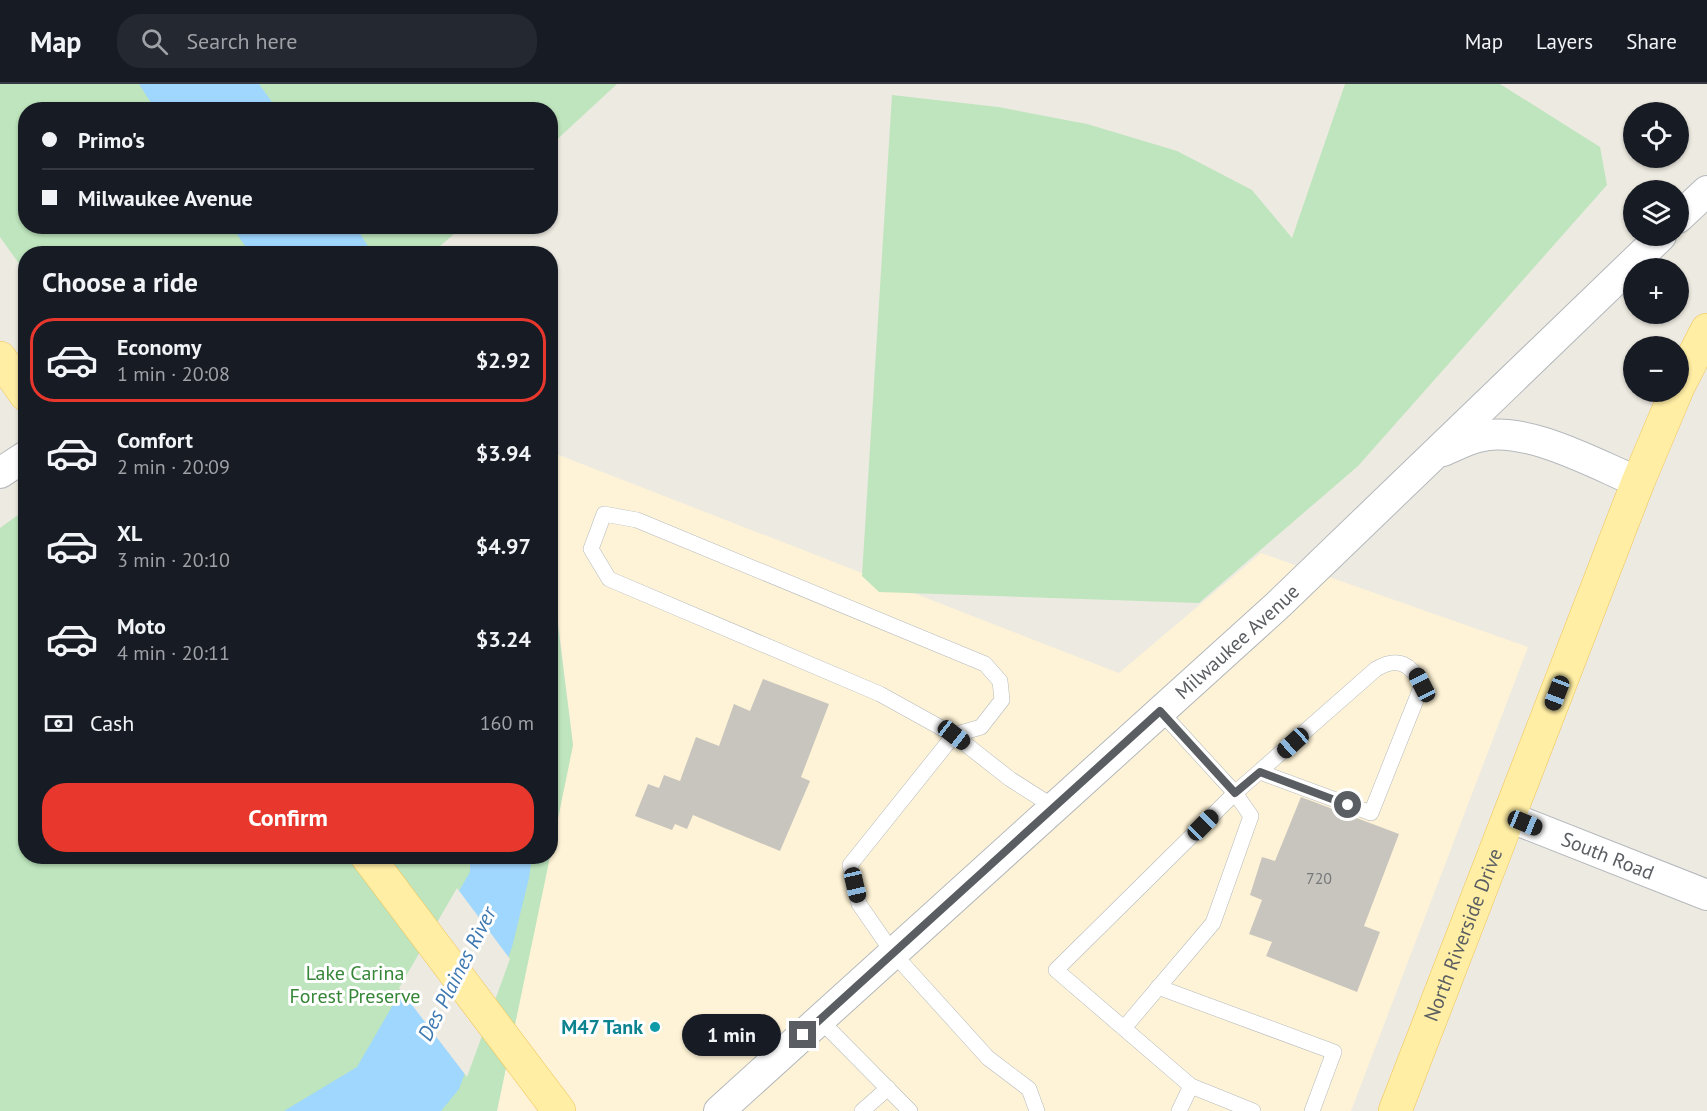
<!DOCTYPE html>
<html lang="en">
<head>
<meta charset="utf-8">
<style>
  body { margin:0; font-family:"PT Sans",sans-serif; background:#242831; color:#f1f3f6; height:100vh; display:flex; flex-direction:column; font-size:22px; white-space:nowrap }
  * { box-sizing:border-box; margin:0 }
  p { font-size:20px; color:#9ea1a6 }
  .icon { flex:none; width:33px; height:33px; fill:none; stroke:currentColor; stroke-width:2; stroke-linecap:round; stroke-linejoin:round }
  .map { position:relative; flex:1; overflow:hidden }
  .panel { position:absolute; left:18px; top:162px; width:540px; height:618px; display:flex; flex-direction:column; background:#171b24; border-radius:24px; box-shadow:0 2px 4px #0004 }
  .panel>* { flex:none }
  .top-card { position:absolute; left:18px; top:18px; width:540px; height:132px; border-radius:24px; box-shadow:0 2px 4px #0004; display:grid; align-content:center; height:132px; padding:0 24px; background:#171b24 }
  .controls { position:absolute; left:1623px; top:18px; display:grid; gap:12px }
  .controls a { display:grid; place-items:center; width:66px; height:66px; border-radius:50%; background:#171b24; box-shadow:0 2px 4px #0004; font-size:30px }
  .end { position:absolute; width:27px; height:27px; margin:-14px; border:8px solid #5a5e62; background:#fff; box-shadow:0 0 0 3px #fff }
  .from { border-radius:50% }
  .bubble { position:absolute; height:42px; border-radius:21px; background:#171b24; box-shadow:0 2px 4px #0004; font-size:20px; font-weight:600; line-height:42px; text-align:center }
  .car { position:absolute; width:18px; height:36px; margin:-18px -9px; border-radius:8px; box-shadow:0 0 4px 2px #0007; background:linear-gradient(#222 24%,#8ab4d8 0 40%,#222 0 76%,#8ab4d8 0 86%,#222 0) }
  .top-card b { display:flex; align-items:center; gap:21px; height:57px; font-size:22px }
  .top-card b+b { border-top:2px solid #363941 }
  .top-card i { width:15px; height:15px; background:#f1f3f6 }
  ul { padding:0; list-style:none }
  li { display:flex; align-items:center; gap:18px; height:84px; margin:0 12px 9px; padding:0 12px; border:3px solid transparent; border-radius:24px }
  li div { flex:1 }
  li b { display:block; font-size:22px }
  li em { font-style:normal; font-weight:600 }
  li.current { border-color:#e8372c }
  li>.icon { width:54px; height:54px; stroke-width:1.5 }
  h2 { padding:0 24px; font-size:27px; line-height:72px }
  .pay { display:flex; align-items:center; gap:15px; height:66px; padding:0 24px; font-size:22px }
  .pay p { margin-inline-start:auto }
  .primary-button { display:flex; gap:12px; margin-top:auto; padding:12px 24px }
  .primary-button a { flex:1; height:69px; border-radius:24px; background:#e8372c; color:#fff; font-size:24px; font-weight:600; line-height:69px; text-align:center }
  header { display:flex; align-items:center; gap:36px; box-sizing:border-box; height:84px; padding:0 30px; background:#171b24; border-bottom:2px solid #363941 }
  header strong { font-size:28px }
  nav { display:flex; gap:33px; margin-inline-start:auto; font-size:21px }
  .search { width:420px; height:54px; background:#242831; display:flex; align-items:center; gap:15px; box-sizing:border-box; padding:0 21px; border-radius:24px; color:#9ea1a6; font-size:22px }
  .map>svg:first-child { display:block }
  .commercial { fill:#fef3d6 }
  .green { fill:#bee5bd }
  .water { fill:#9fd7ff }
  .pier { fill:#edeae1 }
  .building { fill:#c8c5bf }
  .lines { fill:none; stroke-linecap:round; stroke-linejoin:round }
  .lane-casing { stroke:#b4b8bc; stroke-width:16 }
  .street-casing { stroke:#b4b8bc; stroke-width:32 }
  .primary-casing { stroke:#f1c256; stroke-width:34 }
  .lane { stroke:#fff; stroke-width:15 }
  .street { stroke:#fff; stroke-width:30 }
  .primary { stroke:#ffeea4; stroke-width:33 }
  .route { stroke:#5a5e62; stroke-width:8 }
  .culture-dot { fill:#0f9aa8; stroke:#fff; stroke-width:2 }
  .labels { text-anchor:middle; stroke-width:6; stroke-linejoin:round; paint-order:stroke }
  .number-label { font-size:16px; fill:#767879 }
  .street-label { font-size:20px; fill:#5a5e62; stroke:#fff }
  .park-label { font-size:20px; fill:#358637; stroke:#fff }
  .culture-label { font-size:20px; font-weight:bold; fill:#0d838f; stroke:#fff; text-anchor:end }
  .water-label { font-size:21px; font-style:italic; fill:#3d78b0; stroke:#fff }
</style>
</head>
<body>
<header>
<strong>Map</strong>
<div class="search"><svg class="icon" aria-label="search" viewBox="0 0 24 24"><circle cx="10" cy="10" r="6"/><path d="M15 15l6 6"/></svg>Search here</div>
<nav><a>Map</a><a>Layers</a><a>Share</a></nav>
</header>
<div class="map">
<svg width="1707" height="1027" viewBox="0 0 1707 1027">
  <rect width="100%" height="100%" fill="#edeae1"/>
  <!-- commercial -->
  <path class="commercial" d="M551 368 1119 589 1261 469 1528 563 1351 1027H497L573 661 551 478Z"/>
  <!-- green -->
  <g class="green">
    <path d="M0 0H617L551 61 550 26H26V142L462 143 432 169 26 170 25 188 0 153Z"/>
    <path d="M1345 0H1500L1600 63 1607 101 1358 382 1199 519 879 508 862 492 892 11 998 23 1087 40 1177 67 1252 106 1292 154Z"/>
    <path d="M25 426 26 772 550 773 497 1027H0V444Z"/>
    <path d="M550 478 573 661 551 769H550Z"/>
  </g>
  <!-- water -->
  <g class="water">
    <path d="M139 0H259L277 25H155Z"/>
    <path d="M232 143H356L372 169H250Z"/>
    <path d="M470 773H532L529 794 512 863 459 1005 441 1027H284L357 983 470 788Z"/>
  </g>
  <!-- pier -->
  <path class="pier" d="M457 804 510 875 467 993 399 904Z"/>
  <!-- building -->
  <g class="building">
    <path d="M763 595 829 620 801 693 810 697 780 767 693 731 687 745 675 740 672 746 635 732 648 700 659 704 664 691 680 697 696 653 719 662 734 620 750 627Z"/>
    <path d="M1301 713 1399 750 1364 842 1380 848 1357 908 1266 872 1272 858 1249 850 1262 816 1250 811 1262 773 1275 777Z"/>
  </g>
  <g class="lines">
    <!-- lane casing -->
    <g class="lane-casing">
      <g id="lane">
        <path d="M1160 627 1235 709 1056 886 1191 1002 1179 1027"/>
        <path d="M1158 903 1334 968 1312 1027"/>
        <path d="M820 936 910 1027"/>
        <path d="M1124 944 1213 839 1251 732 1235 709 1376 585C1398 572 1411 580 1422 601L1371 729 1260 688"/>
        <path d="M1191 1002 1253 1027"/>
        <path d="M862 1027 888 1004"/>
        <path d="M1037 1027 1029 1005 988 974 893 869 859 820 850 781 954 651 981 643 1002 616 1000 597 985 580 637 436 604 430 591 465 609 495 880 610 954 651 1010 695 1054 723"/>
      </g>
    </g>
    <!-- street casing -->
    <g class="street-casing">
      <g id="street">
        <path d="M1678 134 1707 107"/>
        <path d="M1443 367C1455 362 1466 356 1478 353 1524 340 1595 380 1638 398"/>
        <path d="M0 389 26 372"/>
        <path id="s1" d="M1509 733 1707 811"/>
        <path id="s2" d="M719 1027 1279 520 1661 152"/>
      </g>
    </g>
    <!-- primary casing -->
    <g class="primary-casing">
      <g id="primary">
        <path d="M0 274 26 311"/>
        <path d="M1678 303 1707 246"/>
        <path d="M367 772 559 1027"/>
        <path id="s3" d="M1395 1027 1638 398 1676 308"/>
      </g>
    </g>
    <!-- lane -->
    <use href="#lane" class="lane"/>
    <!-- street -->
    <use href="#street" class="street"/>
    <!-- primary -->
    <use href="#primary" class="primary"/>
  </g>
  <g class="lines">
    <!-- route -->
    <path class="route" d="M803 951 1160 627 1235 709 1260 688 1348 721"/>
  </g>
  <!-- markers -->
  <circle class="culture-dot" cx="655" cy="943" r="6"/>
  <g class="labels">
    <!-- number labels -->
    <g class="number-label">
      <text x="1319" y="800">720</text>
    </g>
    <!-- street labels -->
    <g class="street-label">
      <text dy="7" stroke="none"><textPath href="#s2" startOffset="699">Milwaukee Avenue</textPath></text>
      <text dy="7" stroke="none"><textPath href="#s1" startOffset="106">South Road</textPath></text>
      <text dy="7" stroke="none"><textPath href="#s3" startOffset="189">North Riverside Drive</textPath></text>
    </g>
    <!-- park labels -->
    <g class="park-label">
      <text x="355" y="896">Lake Carina<tspan x="355" dy="23">Forest Preserve</tspan></text>
    </g>
    <!-- culture labels -->
    <g class="culture-label">
      <text x="643" y="950">M47 Tank</text>
    </g>
    <!-- water labels -->
    <g class="water-label">
      <text transform="translate(457 890) rotate(-63)" y="7">Des Plaines River</text>
    </g>
  </g>
</svg>
<div class="controls">
<a><svg class="icon" aria-label="locate" viewBox="0 0 24 24"><circle cx="12" cy="12" r="6"/><path d="M12 2v4M12 18v4M2 12h4M18 12h4"/></svg></a>
<a><svg class="icon" aria-label="layers" viewBox="0 0 24 24"><path d="M12 4l9 5-9 5-9-5zM3 14l9 5 9-5"/></svg></a>
<a>+</a>
<a>−</a>
</div>
<i class="end from" style="left:1348px;top:721px"></i>
<i class="end" style="left:803px;top:951px"></i>
<div class="bubble" style="left:682px;top:930px;width:99px">1 min</div>
<i class="car" style="left:1422px;top:601px;rotate:333deg"></i>
<i class="car" style="left:1557px;top:609px;rotate:201deg"></i>
<i class="car" style="left:954px;top:651px;rotate:128deg"></i>
<i class="car" style="left:1293px;top:659px;rotate:228deg"></i>
<i class="car" style="left:1525px;top:739px;rotate:112deg"></i>
<i class="car" style="left:1203px;top:741px;rotate:45deg"></i>
<i class="car" style="left:855px;top:801px;rotate:167deg"></i>
<div class="top-card">
<b><i class="from"></i>Primo's</b>
<b><i></i>Milwaukee Avenue</b>
</div>
<section class="panel">
<h2>Choose a ride</h2>
<ul>
<li class="current"><svg class="icon" aria-label="car" viewBox="0 0 24 24"><path d="M5 17H2v-5l4-1 3-4h7l3 4 3 1v5h-3M9 17h6M6 11h13"/><circle cx="7" cy="17" r="2"/><circle cx="17" cy="17" r="2"/></svg><div><b>Economy</b><p>1 min · 20:08</p></div><em>$2.92</em></li>
<li><svg class="icon" aria-label="car" viewBox="0 0 24 24"><path d="M5 17H2v-5l4-1 3-4h7l3 4 3 1v5h-3M9 17h6M6 11h13"/><circle cx="7" cy="17" r="2"/><circle cx="17" cy="17" r="2"/></svg><div><b>Comfort</b><p>2 min · 20:09</p></div><em>$3.94</em></li>
<li><svg class="icon" aria-label="car" viewBox="0 0 24 24"><path d="M5 17H2v-5l4-1 3-4h7l3 4 3 1v5h-3M9 17h6M6 11h13"/><circle cx="7" cy="17" r="2"/><circle cx="17" cy="17" r="2"/></svg><div><b>XL</b><p>3 min · 20:10</p></div><em>$4.97</em></li>
<li><svg class="icon" aria-label="car" viewBox="0 0 24 24"><path d="M5 17H2v-5l4-1 3-4h7l3 4 3 1v5h-3M9 17h6M6 11h13"/><circle cx="7" cy="17" r="2"/><circle cx="17" cy="17" r="2"/></svg><div><b>Moto</b><p>4 min · 20:11</p></div><em>$3.24</em></li>
</ul>
<div class="pay"><svg class="icon" aria-label="cash" viewBox="0 0 24 24"><path d="M3 7h18v10H3z"/><circle cx="12" cy="12" r="2"/></svg>Cash<p>160 m</p></div>
<div class="primary-button"><a>Confirm</a></div>
</section>
</div>
</body>
</html>
